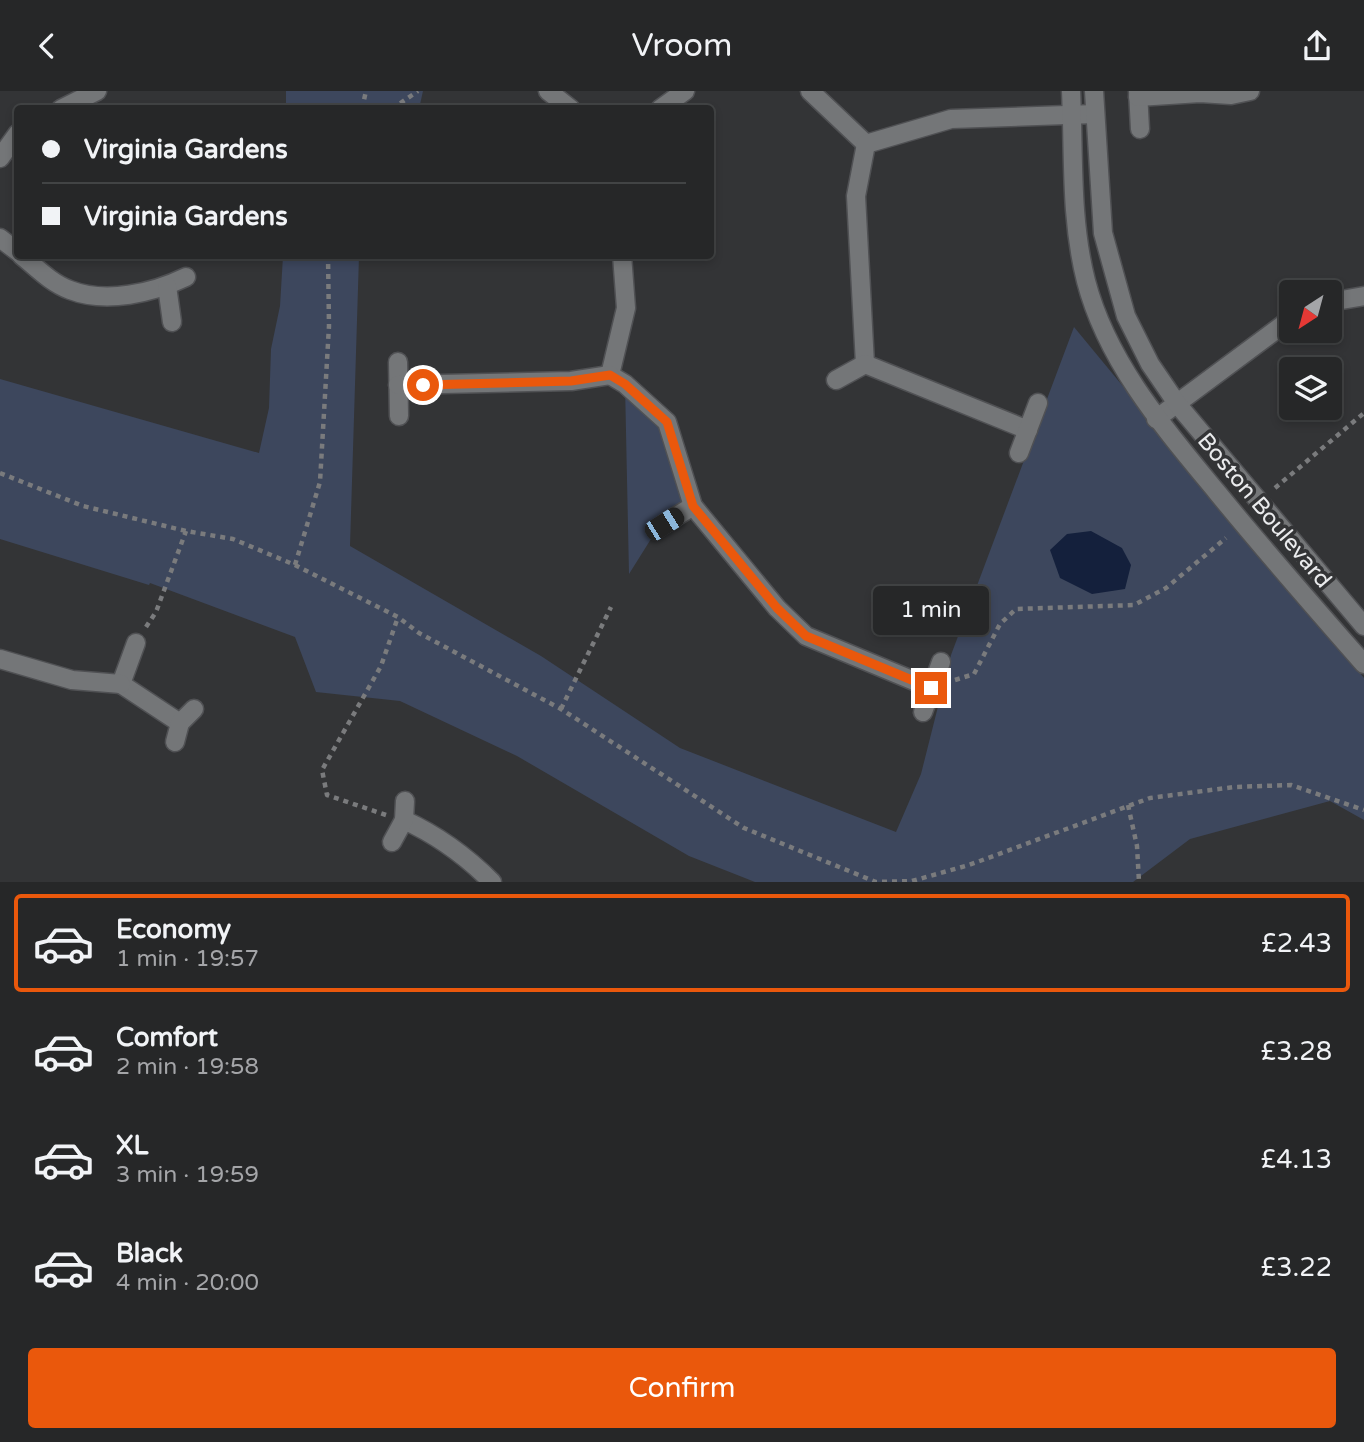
<!DOCTYPE html>
<html lang="en">
<head>
<meta charset="utf-8">
<style>
  body { margin:0; font-family:"Varela Round",sans-serif; background:#323334; color:#f1f3f6; height:100vh; display:flex; flex-direction:column; font-size:26px; white-space:nowrap }
  * { box-sizing:border-box; margin:0 }
  p { font-size:23px; color:#a4a5a8 }
  .icon { flex:none; width:38px; height:38px; fill:none; stroke:currentColor; stroke-width:2; stroke-linecap:round; stroke-linejoin:round }
  .map { position:relative; height:791px; overflow:hidden }
  .side { display:flex; flex-direction:column; background:#262728; flex:1 }
  .side>* { flex:none }
  .guide { position:absolute; left:14px; top:14px; width:700px; height:154px; border-radius:7px; box-shadow:0 4px 10px #0003,0 0 0 2px #424445; display:grid; align-content:center; height:154px; padding:0 28px; background:#262728 }
  .needle { width:46px; rotate:216deg }
  .controls { position:absolute; left:1279px; top:189px; display:grid; gap:14px }
  .controls a { display:grid; place-items:center; width:63px; height:63px; border-radius:7px; background:#262728; box-shadow:0 4px 10px #0003,0 0 0 2px #424445; font-size:35px }
  .end { position:absolute; width:32px; height:32px; margin:-16px; border:9px solid #ea580c; background:#fff; box-shadow:0 0 0 4px #fff }
  .from { border-radius:50% }
  .bubble { position:absolute; height:49px; border-radius:7px; background:#262728; box-shadow:0 4px 10px #0003,0 0 0 2px #424445; font-size:23px; font-weight:600; line-height:49px; text-align:center }
  .car { position:absolute; width:21px; height:42px; margin:-21px -10px; border-radius:9px; box-shadow:0 0 5px 2px #0007; background:linear-gradient(#222 24%,#8ab4d8 0 40%,#222 0 76%,#8ab4d8 0 86%,#222 0) }
  .guide b { display:flex; align-items:center; gap:24px; height:66px; font-size:26px }
  .guide b+b { border-top:2px solid #424445 }
  .guide i { width:18px; height:18px; background:#f1f3f6 }
  ul { padding:12px 0 0; list-style:none }
  li { display:flex; align-items:center; gap:21px; height:98px; margin:0 14px 10px; padding:0 14px; border:4px solid transparent; border-radius:7px }
  li div { flex:1 }
  li b { display:block; font-size:26px }
  li em { font-style:normal; font-weight:600 }
  li.selected { border-color:#ea580c }
  li>.icon { width:63px; height:63px; stroke-width:1.5 }
  .button { display:flex; gap:14px; margin-top:auto; padding:14px 28px }
  .button a { flex:1; height:80px; border-radius:7px; background:#ea580c; color:#fff; font-size:28px; font-weight:600; line-height:80px; text-align:center }
  header { display:flex; justify-content:space-between; align-items:center; height:91px; padding:0 28px; background:#262728; font-size:32px; font-weight:600 }
  .map>svg:first-child { display:block }
  .green { fill:#3d475d }
  .water { fill:#14203c }
  .lines { fill:none; stroke-linecap:round; stroke-linejoin:round }
  .street-casing { stroke:#505154; stroke-width:21 }
  .secondary-casing { stroke:#505154; stroke-width:21 }
  .path { stroke:#7a7b7d; stroke-width:4.5; stroke-dasharray:5 5; stroke-linecap:butt }
  .street { stroke:#747678; stroke-width:18 }
  .secondary { stroke:#747678; stroke-width:18 }
  .route { stroke:#ea580c; stroke-width:9 }
  .labels { text-anchor:middle; stroke-width:7; stroke-linejoin:round; paint-order:stroke }
  .street-label { font-size:23px; fill:#eaebed; stroke:#333436 }
</style>
</head>
<body>
<header><svg class="icon" aria-label="back" viewBox="0 0 24 24"><path d="M15 5l-7 7 7 7"/></svg>Vroom<svg class="icon" aria-label="share" viewBox="0 0 24 24"><path d="M12 15V3M7 8l5-5 5 5M5 13v7h14v-7"/></svg></header>
<div class="map">
<svg width="1364" height="791" viewBox="0 0 1364 791">
  <rect width="100%" height="100%" fill="#333436"/>
  <!-- green -->
  <g class="green">
    <path d="M286 0H423L419 18 286 17Z"/>
    <path d="M283 165H359L350 455 541 565 680 657 896 741 921 683 951 564 1074 236 1364 587V729L1330 710 1190 748 1133 791H755L689 765 517 665 400 610 316 601 295 546 150 492 149 494 0 448V288L259 362 269 317 271 258 280 215Z"/>
    <path d="M625 293 668 326 693 415 656 440 629 483Z"/>
  </g>
  <!-- water -->
  <path class="water" d="M1091 440 1122 457 1131 474 1125 498 1092 503 1060 487 1050 459 1067 443Z"/>
  <g class="lines">
    <!-- street casing -->
    <g class="street-casing">
      <g id="street">
        <path d="M548 0 571 18"/>
        <path d="M810 0 866 53"/>
        <path d="M1138 0 1140 38"/>
        <path d="M1138 6 1200 2 1231 4 1250 0"/>
        <path d="M61 18 97 0"/>
        <path d="M660 18 685 0"/>
        <path d="M0 67 18 42"/>
        <path d="M0 147 18 161"/>
        <path d="M21 164C37 177 51 192 70 199 106 213 153 202 186 186"/>
        <path d="M622 164 626 217 610 284 625 293 667 331 693 415 777 517 806 545 931 597"/>
        <path d="M167 195 172 231"/>
        <path d="M1330 211 1364 205"/>
        <path d="M398 271 399 325"/>
        <path d="M865 273 856 105 866 53 951 28 1095 23"/>
        <path d="M836 289 865 273 1028 339"/>
        <path d="M398 294 571 290 610 284"/>
        <path d="M1156 328 1292 227"/>
        <path d="M1019 362 1038 312"/>
        <path d="M664 433 693 415"/>
        <path d="M136 552 121 593 180 632"/>
        <path d="M0 568 72 589 121 593"/>
        <path d="M923 621 941 571"/>
        <path d="M175 651 180 632 194 618"/>
        <path d="M404 729C437 744 466 765 492 791"/>
        <path d="M392 751 404 729 405 710"/>
      </g>
    </g>
    <!-- secondary casing -->
    <g class="secondary-casing">
      <g id="secondary">
        <path d="M1071 0C1074 64 1070 127 1086 190 1107 271 1164 337 1216 400 1264 459 1314 516 1364 573"/>
        <path d="M1094 0 1103 142 1126 225 1150 273 1178 314 1364 535"/>
      </g>
    </g>
    <!-- path -->
    <g class="path">
      <path d="M362 18 366 0"/>
      <path d="M392 18 418 0"/>
      <path d="M0 382 83 415 186 440 233 448 295 474 398 526 419 542 561 618 744 737 876 791 912 790 969 774 1150 707 1234 696 1291 694 1364 719"/>
      <path d="M1275 397 1364 322"/>
      <path d="M295 474 320 391 329 235 328 164"/>
      <path d="M146 536 156 521 186 440"/>
      <path d="M955 589 974 583 1000 533 1016 518 1134 514 1166 497 1226 447"/>
      <path d="M561 618 611 516"/>
      <path d="M1128 714 1137 755 1139 791"/>
      <path d="M386 724 327 704 322 679 381 575 398 526"/>
    </g>
    <!-- street -->
    <use href="#street" class="street"/>
    <!-- secondary -->
    <use href="#secondary" class="secondary"/>
  </g>
  <g class="lines">
    <!-- route -->
    <path class="route" d="M423 294 571 290 610 284 625 293 667 331 693 415 777 517 806 545 931 597"/>
  </g>
  <g class="labels">
    <!-- street labels -->
    <g class="street-label">
      <text transform="translate(1265 419) rotate(50)" y="8">Boston Boulevard</text>
    </g>
  </g>
</svg>
<div class="controls">
<a><svg class="needle" viewBox="-14 -14 28 28"><path d="M0-13l5 13h-10z" fill="#e53935"/><path d="M0 13l5-13h-10z" fill="#a4a5a8"/></svg></a>
<a><svg class="icon" aria-label="layers" viewBox="0 0 24 24"><path d="M12 4l9 5-9 5-9-5zM3 14l9 5 9-5"/></svg></a>
</div>
<i class="end from" style="left:423px;top:294px"></i>
<i class="end" style="left:931px;top:597px"></i>
<div class="bubble" style="left:873px;top:495px;width:116px">1 min</div>
<i class="car" style="left:664px;top:433px;rotate:58deg"></i>
<div class="guide">
<b><i class="from"></i>Virginia Gardens</b>
<b><i></i>Virginia Gardens</b>
</div>
</div>
<section class="side">
<ul>
<li class="selected"><svg class="icon" aria-label="car" viewBox="0 0 24 24"><path d="M5 17H2v-5l4-1 3-4h7l3 4 3 1v5h-3M9 17h6M6 11h13"/><circle cx="7" cy="17" r="2"/><circle cx="17" cy="17" r="2"/></svg><div><b>Economy</b><p>1 min · 19:57</p></div><em>£2.43</em></li>
<li><svg class="icon" aria-label="car" viewBox="0 0 24 24"><path d="M5 17H2v-5l4-1 3-4h7l3 4 3 1v5h-3M9 17h6M6 11h13"/><circle cx="7" cy="17" r="2"/><circle cx="17" cy="17" r="2"/></svg><div><b>Comfort</b><p>2 min · 19:58</p></div><em>£3.28</em></li>
<li><svg class="icon" aria-label="car" viewBox="0 0 24 24"><path d="M5 17H2v-5l4-1 3-4h7l3 4 3 1v5h-3M9 17h6M6 11h13"/><circle cx="7" cy="17" r="2"/><circle cx="17" cy="17" r="2"/></svg><div><b>XL</b><p>3 min · 19:59</p></div><em>£4.13</em></li>
<li><svg class="icon" aria-label="car" viewBox="0 0 24 24"><path d="M5 17H2v-5l4-1 3-4h7l3 4 3 1v5h-3M9 17h6M6 11h13"/><circle cx="7" cy="17" r="2"/><circle cx="17" cy="17" r="2"/></svg><div><b>Black</b><p>4 min · 20:00</p></div><em>£3.22</em></li>
</ul>
<div class="button"><a>Confirm</a></div>
</section>
</body>
</html>
